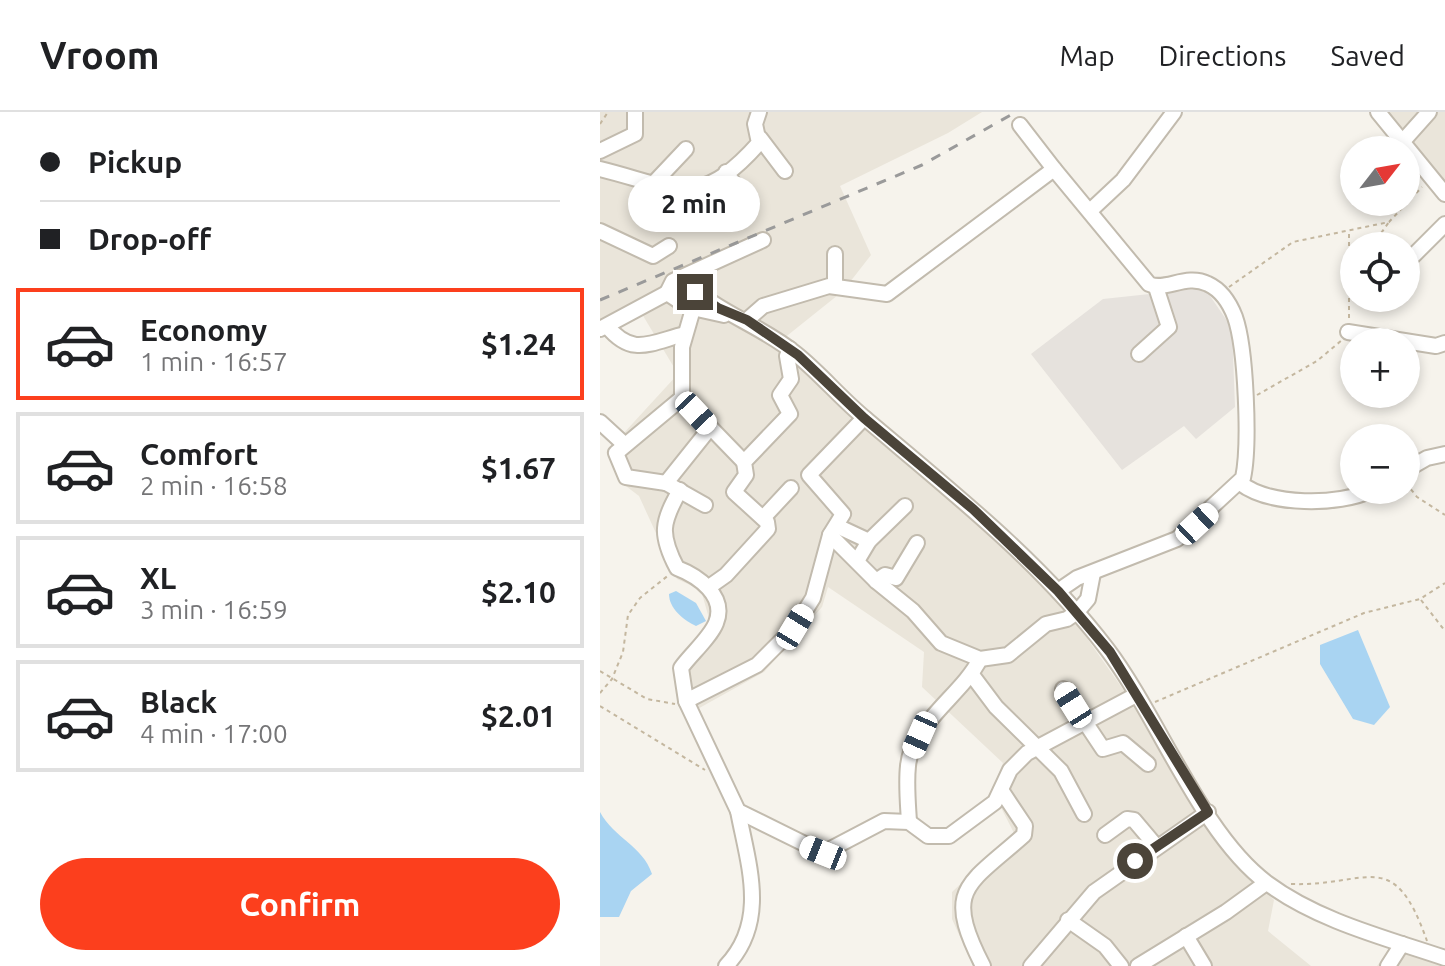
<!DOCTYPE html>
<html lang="en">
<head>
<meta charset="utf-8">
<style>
  body { margin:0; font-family:Ubuntu,sans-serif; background:#f6f6f6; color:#202124; height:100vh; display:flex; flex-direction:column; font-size:30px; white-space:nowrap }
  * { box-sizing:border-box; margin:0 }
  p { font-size:26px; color:#757577 }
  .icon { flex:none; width:44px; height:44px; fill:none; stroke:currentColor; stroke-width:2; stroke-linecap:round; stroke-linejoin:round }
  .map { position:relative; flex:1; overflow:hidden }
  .sheet { display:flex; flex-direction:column; background:#fff; width:600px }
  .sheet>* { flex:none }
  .guide { display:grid; align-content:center; height:176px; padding:0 40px; background:#fff }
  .needle { width:52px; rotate:59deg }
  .controls { position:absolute; left:740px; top:24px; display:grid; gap:16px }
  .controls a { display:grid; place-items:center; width:80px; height:80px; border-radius:50%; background:#fff; box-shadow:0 4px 12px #0003; font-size:40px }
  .end { position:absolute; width:36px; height:36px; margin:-18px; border:10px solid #4b4439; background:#fff; box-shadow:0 0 0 4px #fff }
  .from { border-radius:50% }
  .bubble { position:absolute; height:56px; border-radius:28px; background:#fff; box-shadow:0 4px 12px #0003; font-size:26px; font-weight:700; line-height:56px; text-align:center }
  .car { position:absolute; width:24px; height:48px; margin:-24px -12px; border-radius:10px; box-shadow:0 0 6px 2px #0007; background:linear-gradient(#fff 24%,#345 0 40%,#fff 0 76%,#345 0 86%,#fff 0) }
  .guide b { display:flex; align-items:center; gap:28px; height:76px; font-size:30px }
  .guide b+b { border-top:2px solid #e0e0e0 }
  .guide i { width:20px; height:20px; background:#202124 }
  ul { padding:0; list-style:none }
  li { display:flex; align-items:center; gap:24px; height:112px; margin:0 16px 12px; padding:0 24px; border:4px solid #e0e0e0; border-radius:0px }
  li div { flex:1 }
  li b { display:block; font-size:30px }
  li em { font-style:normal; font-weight:700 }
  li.on { border-color:#fc3f1d }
  li>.icon { width:72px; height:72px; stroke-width:1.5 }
  .button { display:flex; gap:16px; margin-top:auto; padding:16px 40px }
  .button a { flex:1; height:92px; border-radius:48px; background:#fc3f1d; color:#fff; font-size:32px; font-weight:700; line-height:92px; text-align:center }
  header { display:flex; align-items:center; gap:48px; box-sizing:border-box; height:112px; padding:0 40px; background:#fff; border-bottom:2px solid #e0e0e0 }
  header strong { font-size:38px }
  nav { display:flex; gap:44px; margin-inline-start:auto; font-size:28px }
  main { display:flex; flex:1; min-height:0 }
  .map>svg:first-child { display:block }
  .residential { fill:#eae5da }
  .industrial { fill:#e6e2dd }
  .water { fill:#a9d4f2 }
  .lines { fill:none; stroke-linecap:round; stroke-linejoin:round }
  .minor-casing { stroke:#c2bbae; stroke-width:18 }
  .path { stroke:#c4b79f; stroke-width:2; stroke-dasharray:4 4; stroke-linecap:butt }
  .minor { stroke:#fff; stroke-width:14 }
  .rail { stroke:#9a9a9a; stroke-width:3; stroke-dasharray:10 10; stroke-linecap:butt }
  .route { stroke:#4b4439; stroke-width:10 }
</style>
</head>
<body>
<header>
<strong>Vroom</strong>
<nav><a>Map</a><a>Directions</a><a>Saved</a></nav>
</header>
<main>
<section class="sheet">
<div class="guide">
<b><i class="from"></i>Pickup</b>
<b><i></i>Drop-off</b>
</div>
<ul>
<li class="on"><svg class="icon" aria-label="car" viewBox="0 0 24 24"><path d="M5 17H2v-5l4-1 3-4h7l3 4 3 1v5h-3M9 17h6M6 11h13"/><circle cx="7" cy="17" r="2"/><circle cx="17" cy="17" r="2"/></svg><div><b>Economy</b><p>1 min · 16:57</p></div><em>$1.24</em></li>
<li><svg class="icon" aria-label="car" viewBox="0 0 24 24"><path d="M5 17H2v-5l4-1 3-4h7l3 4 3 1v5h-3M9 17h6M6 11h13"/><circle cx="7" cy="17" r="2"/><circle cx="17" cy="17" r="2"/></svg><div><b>Comfort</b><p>2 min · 16:58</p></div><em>$1.67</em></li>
<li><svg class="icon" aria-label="car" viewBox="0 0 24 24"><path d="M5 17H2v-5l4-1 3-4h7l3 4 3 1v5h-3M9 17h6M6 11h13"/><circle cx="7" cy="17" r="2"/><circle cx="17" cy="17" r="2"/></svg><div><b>XL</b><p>3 min · 16:59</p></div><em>$2.10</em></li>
<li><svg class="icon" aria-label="car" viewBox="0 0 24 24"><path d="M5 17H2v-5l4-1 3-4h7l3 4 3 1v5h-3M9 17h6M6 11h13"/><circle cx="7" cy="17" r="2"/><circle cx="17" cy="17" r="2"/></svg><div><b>Black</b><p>4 min · 17:00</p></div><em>$2.01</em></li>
</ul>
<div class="button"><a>Confirm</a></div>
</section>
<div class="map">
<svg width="845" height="854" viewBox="0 0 845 854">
  <rect width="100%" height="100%" fill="#f6f3ec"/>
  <!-- residential -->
  <g class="residential">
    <path d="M0 0H382L348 21 240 74 271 143 243 179 178 231 436 466 467 498 537 597 607 709 639 752 674 788 668 819 711 854H373L352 807V780L414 721 392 678 403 651 322 575 324 540 228 475 222 495 164 560 85 604 74 555 110 510 101 478 77 467 39 384 18 368 11 335 78 262 42 202 0 222Z"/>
    <path d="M787 0H845V70L821 39Z"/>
    <path d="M792 834 845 854H777Z"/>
  </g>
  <!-- industrial -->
  <path class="industrial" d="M596 177 608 181 632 216 635 295 596 327 584 314 522 358 431 242 503 187Z"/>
  <!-- water -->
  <g class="water">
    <path d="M76 479 96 491 106 509 96 514C83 508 69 496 69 482Z"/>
    <path d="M758 518 790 595 774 613 753 607 720 552V533Z"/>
    <path d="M0 700C14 726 43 734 52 762L31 779 19 805H0Z"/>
  </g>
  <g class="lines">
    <!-- minor casing -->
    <g class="minor-casing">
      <g id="minor">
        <path d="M778 0 845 82"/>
        <path d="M420 13 454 57"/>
        <path d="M160 26 185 59"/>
        <path d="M804 28 829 0"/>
        <path d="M0 39 35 22V0"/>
        <path d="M0 57C74 75 98 100 159 31L155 12 159 0"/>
        <path d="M126 60 138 78"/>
        <path d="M52 73 86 37"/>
        <path d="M491 98 523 68 574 0"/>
        <path d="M0 119 53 144 69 134"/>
        <path d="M235 142V173"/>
        <path d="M806 151 845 112"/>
        <path d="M82 165C113 200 160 212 196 242 221 262 242 288 267 308 351 379 440 449 507 537 558 604 601 722 667 771 718 809 786 826 845 846"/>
        <path d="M67 181 73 169 163 128"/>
        <path d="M93 197 82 235V286L16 341 26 365 66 371 105 393"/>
        <path d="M147 208 163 194 229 174 287 182 454 57 549 172C565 180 586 161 608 172 621 178 630 192 635 205 646 236 650 333 643 366L577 427 477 466 458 479"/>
        <path d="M7 214C32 245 50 231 85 222"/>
        <path d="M0 217 67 181 88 195 124 203"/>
        <path d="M748 220 836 234 845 231"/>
        <path d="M539 242 569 215 556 175"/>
        <path d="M82 286 144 350"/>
        <path d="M0 310 24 332"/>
        <path d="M806 358 827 346 845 342"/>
        <path d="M66 371 110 316"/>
        <path d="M640 371C670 394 738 394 772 378"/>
        <path d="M80 378C62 410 59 422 77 456 98 464 127 484 116 511 110 526 91 542 81 556L86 589 157 553 195 515 213 486 230 423 243 402 209 363 264 306"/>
        <path d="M163 406 191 376"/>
        <path d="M239 415 269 429"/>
        <path d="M230 423 276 469 313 499 341 531 380 547 408 543 446 512 467 507 477 500 488 487 493 461"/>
        <path d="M257 449 269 429 305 394"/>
        <path d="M276 469 285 463 296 466 317 431"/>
        <path d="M109 475 126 463 168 417 167 410 134 380 146 363 144 350 190 302 180 283 191 267 187 244 190 237"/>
        <path d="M372 563 396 595 461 659 484 702"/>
        <path d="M463 577 503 637 523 631 548 652"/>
        <path d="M86 589 138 699 223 741 284 709 309 710 328 724H349L395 690 410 658 427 641 536 583"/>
        <path d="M309 710C308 692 306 672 308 654 312 611 362 583 380 547"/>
        <path d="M505 723 527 707 534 708 556 734"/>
        <path d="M468 808 505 834 521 854"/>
        <path d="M586 824 604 854"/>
        <path d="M126 854C169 809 148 752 138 699"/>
        <path d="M383 854C343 776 367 774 424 723L425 714 401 678"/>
        <path d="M431 854 494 780 608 700"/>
        <path d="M538 854 626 800 666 771"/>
        <path d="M788 854 802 832"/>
      </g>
    </g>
    <!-- path -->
    <g class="path">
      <path d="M0 12 8 0"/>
      <path d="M749 122V208"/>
      <path d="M772 134 789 110"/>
      <path d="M629 175 693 130 789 110 822 75"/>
      <path d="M657 283 717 249 742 228"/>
      <path d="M806 371 817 385 845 403"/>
      <path d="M821 488 845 519"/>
      <path d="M0 559 47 587 75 592"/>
      <path d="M0 581 12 567 23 540 28 503 40 486 70 462"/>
      <path d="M555 590 764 501 820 487 845 471"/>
      <path d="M0 594 105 658"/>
      <path d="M691 772C768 775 793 732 827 829"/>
    </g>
    <!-- minor -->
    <use href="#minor" class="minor"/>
    <!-- rail -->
    <path class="rail" d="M0 188 322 53 416 0"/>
  </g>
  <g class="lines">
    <!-- route -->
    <path class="route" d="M95 180 118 196 147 208 198 243 264 306 373 397 458 479 510 540 608 700 535 749"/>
  </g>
</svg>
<div class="controls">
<a><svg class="needle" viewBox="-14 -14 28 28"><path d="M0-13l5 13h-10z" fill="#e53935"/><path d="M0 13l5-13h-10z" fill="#757577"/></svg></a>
<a><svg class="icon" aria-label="locate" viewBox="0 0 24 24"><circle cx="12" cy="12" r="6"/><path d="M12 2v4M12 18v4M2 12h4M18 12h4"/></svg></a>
<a>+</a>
<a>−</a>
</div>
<i class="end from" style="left:535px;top:749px"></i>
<i class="end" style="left:95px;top:180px"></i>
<div class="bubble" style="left:28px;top:64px;width:132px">2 min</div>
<i class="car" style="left:96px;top:301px;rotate:137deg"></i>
<i class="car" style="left:597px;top:412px;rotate:47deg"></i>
<i class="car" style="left:195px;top:515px;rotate:31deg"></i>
<i class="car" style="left:473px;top:593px;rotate:328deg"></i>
<i class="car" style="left:320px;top:623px;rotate:204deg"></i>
<i class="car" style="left:223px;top:741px;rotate:292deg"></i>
</div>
</main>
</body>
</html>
